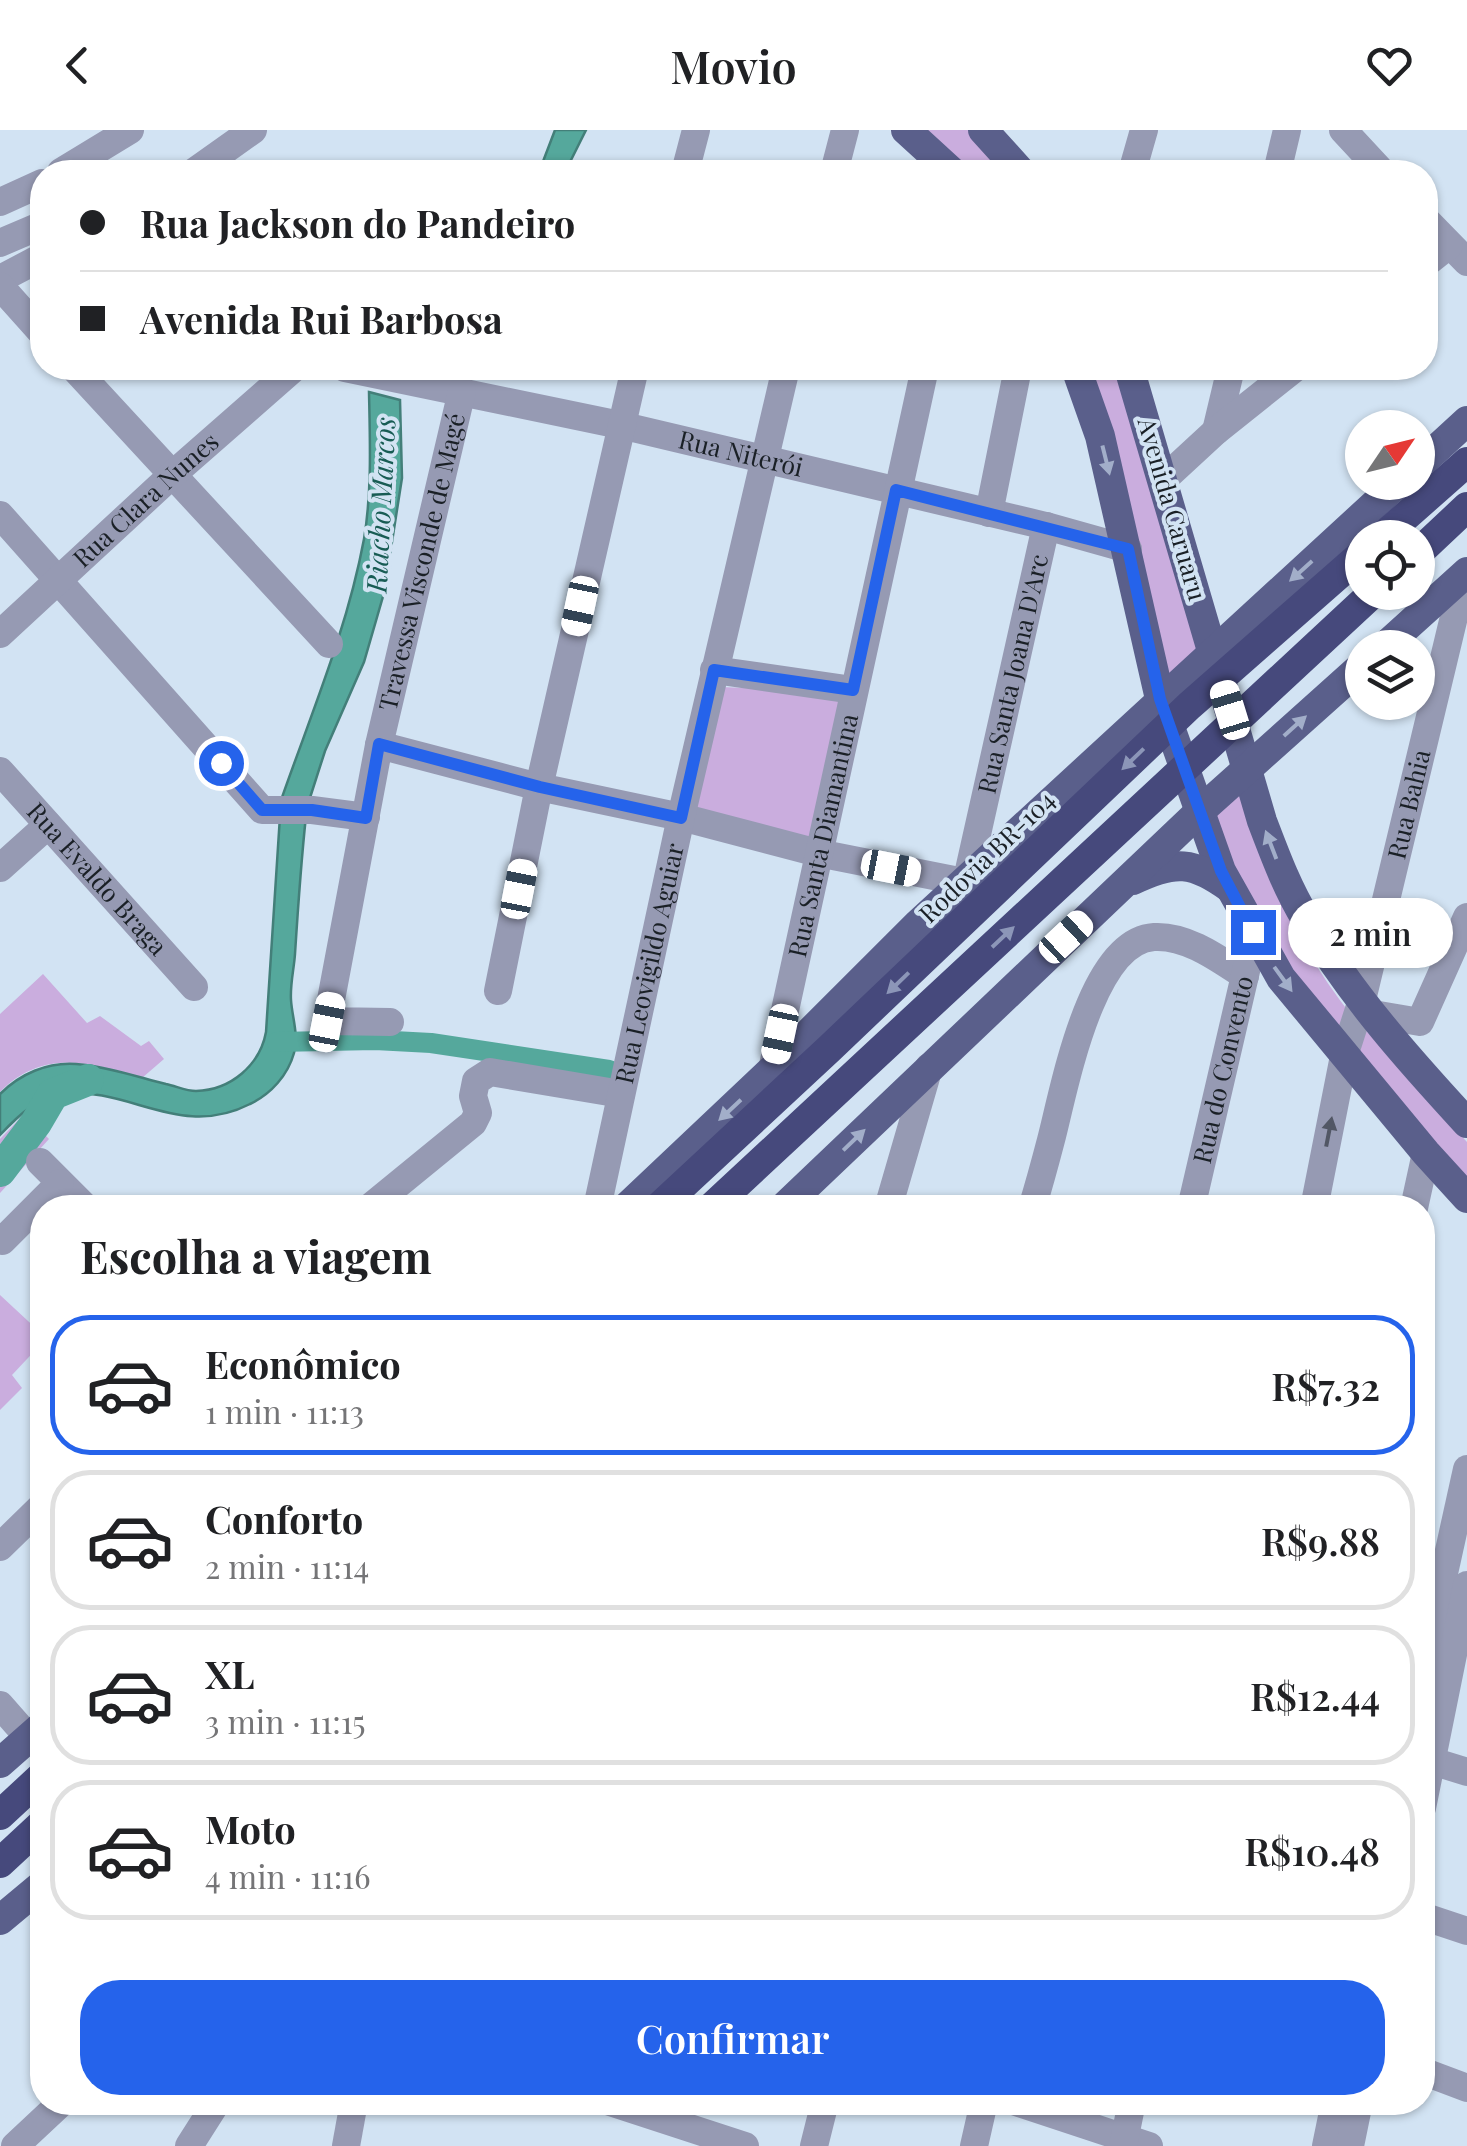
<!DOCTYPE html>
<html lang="pt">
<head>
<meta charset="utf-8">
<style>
  body { margin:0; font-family:"Playfair Display",serif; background:#f2f2f2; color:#202124; height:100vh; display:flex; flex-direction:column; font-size:38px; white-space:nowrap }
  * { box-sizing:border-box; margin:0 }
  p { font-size:32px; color:#757577 }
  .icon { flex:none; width:55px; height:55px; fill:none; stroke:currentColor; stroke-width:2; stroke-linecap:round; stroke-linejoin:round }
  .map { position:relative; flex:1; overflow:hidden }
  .panel { position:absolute; left:30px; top:1065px; width:1405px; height:920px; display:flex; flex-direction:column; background:#fff; border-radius:40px; box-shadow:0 2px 8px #0004 }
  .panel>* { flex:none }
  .hud { position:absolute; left:30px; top:30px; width:1408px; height:220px; border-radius:40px; box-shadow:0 2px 8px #0004; display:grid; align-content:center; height:220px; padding:0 50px; background:#fff }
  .needle { width:65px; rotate:55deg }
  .tools { position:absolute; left:1345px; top:280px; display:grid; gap:20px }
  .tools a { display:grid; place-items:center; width:90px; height:90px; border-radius:50%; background:#fff; box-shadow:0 2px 8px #0004; font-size:50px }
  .end { position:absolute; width:45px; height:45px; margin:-22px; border:12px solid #2563eb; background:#fff; box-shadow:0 0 0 5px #fff }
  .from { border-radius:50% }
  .bubble { position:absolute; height:70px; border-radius:35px; background:#fff; box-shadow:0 2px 8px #0004; font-size:32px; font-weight:600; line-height:70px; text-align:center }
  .car { position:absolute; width:30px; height:60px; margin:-30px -15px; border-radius:12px; box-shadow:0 0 8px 2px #0007; background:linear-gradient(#fff 24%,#345 0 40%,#fff 0 76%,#345 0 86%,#fff 0) }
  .hud b { display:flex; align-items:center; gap:35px; height:95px; font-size:38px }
  .hud b+b { border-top:2px solid #e0e0e0 }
  .hud i { width:25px; height:25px; background:#202124 }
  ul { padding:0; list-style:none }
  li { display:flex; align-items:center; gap:30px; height:140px; margin:0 20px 15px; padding:0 30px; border:5px solid #e0e0e0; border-radius:40px }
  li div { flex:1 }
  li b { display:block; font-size:38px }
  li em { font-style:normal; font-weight:600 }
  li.current { border-color:#2563eb }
  li>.icon { width:90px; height:90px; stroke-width:1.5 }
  h2 { padding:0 50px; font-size:45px; line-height:120px }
  .cta { display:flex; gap:20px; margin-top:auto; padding:20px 50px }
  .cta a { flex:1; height:115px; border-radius:40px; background:#2563eb; color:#fff; font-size:40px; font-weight:600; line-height:115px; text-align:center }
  header { display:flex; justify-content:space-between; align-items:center; height:130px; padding:0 50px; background:#fff; font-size:45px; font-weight:600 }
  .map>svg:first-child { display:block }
  .green { fill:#caadde }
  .water { fill:#55a89c; stroke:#437f79; stroke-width:2.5 }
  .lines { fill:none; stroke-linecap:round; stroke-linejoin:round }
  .canal { stroke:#55a89c; stroke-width:20 }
  .river { stroke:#55a89c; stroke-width:32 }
  .minor { stroke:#969ab3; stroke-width:28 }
  .major { stroke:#5a5f8b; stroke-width:30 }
  .highway { stroke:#46497c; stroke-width:30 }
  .oneway { fill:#a2aec9 }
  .oneway2 { fill:#8c96b8 }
  .oneway3 { fill:#525765 }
  .route { stroke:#2563eb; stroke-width:12 }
  .labels { text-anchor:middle; stroke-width:8; stroke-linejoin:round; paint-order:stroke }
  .street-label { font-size:25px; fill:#1a2026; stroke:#d2e3f3 }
  .water-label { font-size:28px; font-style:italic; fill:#185c54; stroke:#d2e3f3 }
</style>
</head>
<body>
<header><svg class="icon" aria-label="back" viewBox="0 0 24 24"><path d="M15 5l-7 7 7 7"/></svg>Movio<svg class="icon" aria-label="heart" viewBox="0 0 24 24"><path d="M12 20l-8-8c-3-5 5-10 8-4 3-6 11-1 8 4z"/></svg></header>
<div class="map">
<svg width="1467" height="2016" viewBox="0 0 1467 2016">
  <rect width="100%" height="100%" fill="#d2e3f3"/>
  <!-- green -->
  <g class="green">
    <path d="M910 0H976L1014 42H959Z"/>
    <path d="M1081 238H1121L1206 522 1165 559Z"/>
    <path d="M721 557 845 562 822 715 686 680Z"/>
    <path d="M1237 653C1260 738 1297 816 1352 886L1341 917 1281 841 1203 685Z"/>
    <path d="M43 844 87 893 100 886 141 916 149 911 164 929 142 948C89 933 44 918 0 962V884Z"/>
    <path d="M1360 894 1467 1012V1063L1348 926Z"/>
    <path d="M24 984 49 1009 0 1063V1009Z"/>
    <path d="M0 1165 42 1204V1213L12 1245 22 1258 0 1280Z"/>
  </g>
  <!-- water -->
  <g class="water">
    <path d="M555 0H586L565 42H539Z"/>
    <path d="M369 262 400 270 402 348 384 463 364 532 325 621 308 674 279 676C309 589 347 501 364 409 372 361 370 311 369 262Z"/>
    <path d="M280 686H306C301 732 298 777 295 824 294 839 290 854 291 870 292 887 299 905 294 923 288 945 271 964 250 974 180 1010 129 956 63 964 36 968 18 986 0 1005V964C20 944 47 932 76 934 105 936 138 947 166 954 176 956 186 961 196 961 231 960 260 935 266 902Z"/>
  </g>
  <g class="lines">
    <!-- canal -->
    <path class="canal" d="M277 912 375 910 431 913 609 940"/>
    <!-- river -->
    <path class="river" d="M0 1041 36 993 53 964 88 950"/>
    <!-- minor -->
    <g class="minor">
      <path d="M1343 0 1382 42"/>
      <path d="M61 42 130 0"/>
      <path d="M194 42 253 0"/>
      <path d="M685 42 696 0"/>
      <path d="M834 42 845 0"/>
      <path d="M1132 42 1144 0"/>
      <path d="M1277 42 1287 0"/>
      <path d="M0 72 42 53"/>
      <path d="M1425 89 1467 132"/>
      <path d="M0 113 42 95"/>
      <path d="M1425 134 1449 115"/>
      <path d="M0 149 42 127"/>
      <path d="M0 156 42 203"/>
      <path d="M74 238 329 514"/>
      <path id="s1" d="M345 238 620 295 1046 396 1128 419"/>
      <path d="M1216 301 1231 238"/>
      <path d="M1164 349 1216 301 1295 238"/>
      <path d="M989 383 1018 238"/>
      <path d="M0 385 262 680H312L366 687"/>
      <path id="s2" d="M0 504 172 345 294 238"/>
      <path d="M714 540 853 560"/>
      <path d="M379 615 539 657 681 687 818 723 964 752"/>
      <path id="s3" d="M0 641 194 857"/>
      <path d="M0 738 48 695"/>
      <path id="s4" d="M967 749 1046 396"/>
      <path d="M498 861 539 657 635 238"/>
      <path d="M1373 884 1420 892 1467 787"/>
      <path id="s5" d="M390 892 327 891 379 615 462 261"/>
      <path id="s6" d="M772 940 925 238"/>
      <path d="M40 1032 86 1078"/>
      <path d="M369 1078 473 993 478 983 473 966 476 951 490 942 621 964"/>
      <path id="s7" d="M597 1078 681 687 786 238"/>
      <path d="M888 1078 929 937"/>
      <path d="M1032 1078C1039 1055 1045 1033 1051 1010 1064 961 1090 811 1154 807 1187 805 1219 829 1245 846"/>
      <path id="s8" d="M1191 1078 1249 828"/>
      <path id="s9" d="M1314 1078 1344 926 1362 870 1464 445"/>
      <path d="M1414 1078 1426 1023"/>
      <path d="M2 1111 60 1053"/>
      <path d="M0 1417 42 1376"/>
      <path d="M1422 1543 1467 1339"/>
      <path d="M0 1575 29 1608"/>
      <path d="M1432 1631 1467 1642"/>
      <path d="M1422 1678 1467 1455"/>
      <path d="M1422 1786 1467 1801"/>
      <path d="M1422 1941 1467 1958"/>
      <path d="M610 1972 745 2016"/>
      <path d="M1016 1972 1149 2016"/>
      <path d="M15 2016 62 1972"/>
      <path d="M189 2016 217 1972"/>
      <path d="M346 2016 354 1972"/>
      <path d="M814 2016 825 1972"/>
      <path d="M974 2016 984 1972"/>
      <path d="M1123 2016 1132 1972"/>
      <path d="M1326 2016 1335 1972"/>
      <path d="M1350 2016 1359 1972"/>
    </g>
    <!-- major -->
    <g class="major">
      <path d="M906 0 952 42"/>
      <path d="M983 0 1021 42"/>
      <path d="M1076 238 1100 306 1160 569 1221 741 1281 848 1426 1023 1467 1068"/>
      <path d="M1129 238 1262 691C1275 725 1287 758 1306 789 1350 864 1409 930 1467 993"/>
      <path d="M1418 336 1467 291"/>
      <path d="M1383 518 1467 442"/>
      <path d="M1133 750C1175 730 1193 731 1230 758"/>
      <path d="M626 1078 772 940 917 795 1399 352"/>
      <path d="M783 1078 1199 682 1362 536"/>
      <path d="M0 1633 42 1596"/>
      <path d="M0 1790 42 1755"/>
    </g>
    <!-- highway -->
    <g class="highway">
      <path d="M1381 408 1467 332"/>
      <path d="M1418 423 1467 377"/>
      <path d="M658 1078 829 919 1189 576 1362 424"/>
      <path d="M711 1078 1374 462"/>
      <path d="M0 1685 42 1646"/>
      <path d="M0 1733 42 1694"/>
    </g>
  </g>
  <!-- one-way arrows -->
  <defs><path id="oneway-solid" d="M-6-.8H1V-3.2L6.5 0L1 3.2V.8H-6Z" transform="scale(2.5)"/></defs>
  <g class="oneway">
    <use href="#oneway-solid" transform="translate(1106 330) rotate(76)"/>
    <use href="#oneway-solid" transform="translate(1301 441) rotate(138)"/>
    <use href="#oneway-solid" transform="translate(1295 596) rotate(-42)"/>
    <use href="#oneway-solid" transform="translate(1271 715) rotate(-111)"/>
    <use href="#oneway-solid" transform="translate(1283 849) rotate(54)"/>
    <use href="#oneway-solid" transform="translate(730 980) rotate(137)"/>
    <use href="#oneway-solid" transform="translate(854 1010) rotate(-44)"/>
  </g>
  <g class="oneway2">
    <use href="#oneway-solid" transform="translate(1133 629) rotate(136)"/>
    <use href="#oneway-solid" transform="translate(1003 807) rotate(-43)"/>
    <use href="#oneway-solid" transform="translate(898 853) rotate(136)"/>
  </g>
  <use class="oneway3" href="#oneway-solid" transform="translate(1329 1002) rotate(-79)"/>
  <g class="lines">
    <!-- route -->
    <path class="route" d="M221 633 262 680H312L366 688 379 614 540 657 681 688 714 540 853 560 896 360 1128 419 1160 569 1221 741 1253 802"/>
  </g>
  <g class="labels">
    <!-- street labels -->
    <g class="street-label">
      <text dy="9" stroke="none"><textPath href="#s1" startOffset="405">Rua Niterói</textPath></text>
      <text dy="9" stroke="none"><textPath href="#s2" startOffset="198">Rua Clara Nunes</textPath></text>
      <text transform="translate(1172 379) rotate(74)" y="9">Avenida Caruaru</text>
      <text dy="9" stroke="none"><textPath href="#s5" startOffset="532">Travessa Visconde de Magé</textPath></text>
      <text dy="9" stroke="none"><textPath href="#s4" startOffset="210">Rua Santa Joana D'Arc</textPath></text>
      <text dy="9" stroke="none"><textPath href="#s9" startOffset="415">Rua Bahia</textPath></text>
      <text dy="9" stroke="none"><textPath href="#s6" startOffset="240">Rua Santa Diamantina</textPath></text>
      <text transform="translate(987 727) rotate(-44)" y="9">Rodovia BR-104</text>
      <text dy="9" stroke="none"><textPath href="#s3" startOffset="145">Rua Evaldo Braga</textPath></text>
      <text dy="9" stroke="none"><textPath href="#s7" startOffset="250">Rua Leovigildo Aguiar</textPath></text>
      <text dy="9" stroke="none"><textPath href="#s8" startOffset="142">Rua do Convento</textPath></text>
    </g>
    <!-- water labels -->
    <g class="water-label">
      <text transform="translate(381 375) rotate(-87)" y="10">Riacho Marcos</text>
    </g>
  </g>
</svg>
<div class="tools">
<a><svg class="needle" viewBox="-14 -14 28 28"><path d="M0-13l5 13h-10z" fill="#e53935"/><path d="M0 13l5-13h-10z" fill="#757577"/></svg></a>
<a><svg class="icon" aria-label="locate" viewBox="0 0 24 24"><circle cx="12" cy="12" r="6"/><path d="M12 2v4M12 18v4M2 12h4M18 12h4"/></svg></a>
<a><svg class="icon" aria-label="layers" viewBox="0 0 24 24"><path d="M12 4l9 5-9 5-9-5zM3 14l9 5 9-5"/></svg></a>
</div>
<i class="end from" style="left:221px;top:633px"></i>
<i class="end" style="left:1253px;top:802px"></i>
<div class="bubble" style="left:1288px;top:768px;width:165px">2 min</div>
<i class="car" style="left:580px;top:476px;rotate:192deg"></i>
<i class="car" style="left:1230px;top:580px;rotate:343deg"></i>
<i class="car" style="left:891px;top:738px;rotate:101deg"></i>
<i class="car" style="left:519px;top:759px;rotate:11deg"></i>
<i class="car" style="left:1066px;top:807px;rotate:47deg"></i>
<i class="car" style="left:327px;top:892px;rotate:11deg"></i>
<i class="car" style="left:780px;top:904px;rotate:192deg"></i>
<div class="hud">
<b><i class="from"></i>Rua Jackson do Pandeiro</b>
<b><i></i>Avenida Rui Barbosa</b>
</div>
<section class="panel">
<h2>Escolha a viagem</h2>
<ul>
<li class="current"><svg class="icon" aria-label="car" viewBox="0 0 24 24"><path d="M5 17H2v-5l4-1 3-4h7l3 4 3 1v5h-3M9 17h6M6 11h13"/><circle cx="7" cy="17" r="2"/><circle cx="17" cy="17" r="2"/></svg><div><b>Econômico</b><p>1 min · 11:13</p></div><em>R$7.32</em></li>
<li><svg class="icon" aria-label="car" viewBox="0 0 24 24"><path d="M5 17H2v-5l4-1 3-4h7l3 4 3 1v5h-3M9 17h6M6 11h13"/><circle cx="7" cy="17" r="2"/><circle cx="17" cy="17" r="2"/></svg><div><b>Conforto</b><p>2 min · 11:14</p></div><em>R$9.88</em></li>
<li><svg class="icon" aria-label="car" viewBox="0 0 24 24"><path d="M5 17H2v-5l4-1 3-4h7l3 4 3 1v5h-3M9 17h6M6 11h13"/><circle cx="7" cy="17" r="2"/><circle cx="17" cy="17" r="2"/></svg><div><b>XL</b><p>3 min · 11:15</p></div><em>R$12.44</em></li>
<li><svg class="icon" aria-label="car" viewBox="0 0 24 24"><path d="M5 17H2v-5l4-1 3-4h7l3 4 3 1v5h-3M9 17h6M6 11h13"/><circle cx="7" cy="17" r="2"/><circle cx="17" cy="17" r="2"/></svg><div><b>Moto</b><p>4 min · 11:16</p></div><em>R$10.48</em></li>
</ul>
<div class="cta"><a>Confirmar</a></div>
</section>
</div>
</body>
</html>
